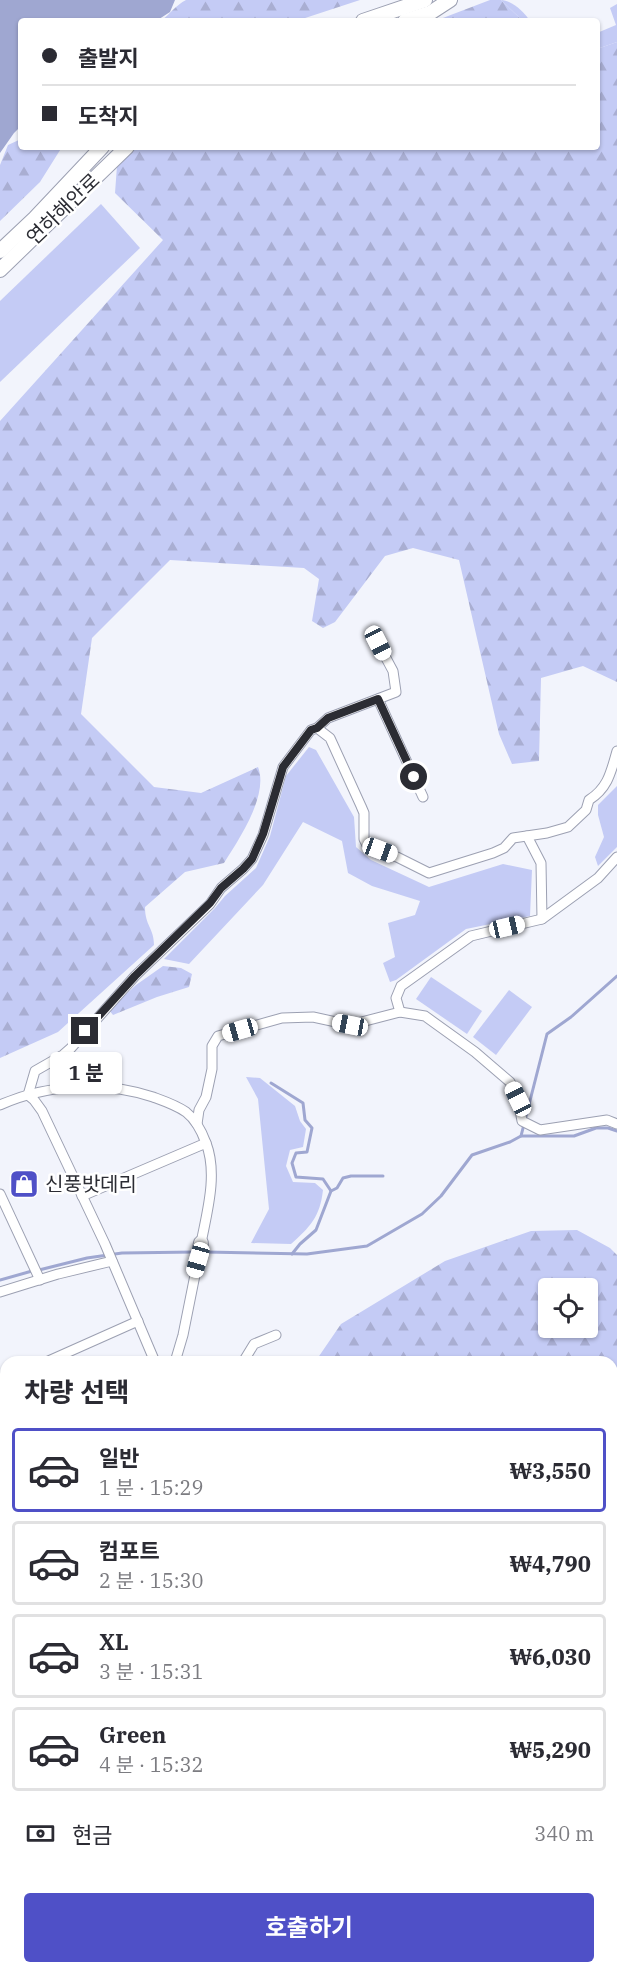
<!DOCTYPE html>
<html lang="ko">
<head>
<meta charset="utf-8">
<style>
  body { margin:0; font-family:"IBM Plex Serif","Noto Sans KR",serif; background:#f7f7f7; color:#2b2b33; height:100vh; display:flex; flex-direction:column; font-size:22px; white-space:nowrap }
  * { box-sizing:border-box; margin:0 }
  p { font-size:20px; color:#7c7c81 }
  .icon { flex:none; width:33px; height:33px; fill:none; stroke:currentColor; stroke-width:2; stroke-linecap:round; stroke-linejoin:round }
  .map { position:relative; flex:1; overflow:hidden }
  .details { position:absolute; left:0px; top:1356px; width:618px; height:618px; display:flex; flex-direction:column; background:#fff; border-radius:18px 18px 0 0; box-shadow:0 2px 4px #0004 }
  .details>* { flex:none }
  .top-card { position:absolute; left:18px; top:18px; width:582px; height:132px; border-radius:6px; box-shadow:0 2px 4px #0004; display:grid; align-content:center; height:132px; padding:0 24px; background:#fff }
  .controls { position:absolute; left:538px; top:1278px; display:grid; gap:12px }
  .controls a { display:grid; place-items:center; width:60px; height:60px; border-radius:6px; background:#fff; box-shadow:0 2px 4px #0004; font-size:30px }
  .end { position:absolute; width:27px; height:27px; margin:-14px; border:8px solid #2b2c33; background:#fff; box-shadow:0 0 0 3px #fff }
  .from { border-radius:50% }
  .bubble { position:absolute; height:42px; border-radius:6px; background:#fff; box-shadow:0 2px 4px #0004; font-size:20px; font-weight:700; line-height:42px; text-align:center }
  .car { position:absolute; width:18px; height:36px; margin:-18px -9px; border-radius:8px; box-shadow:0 0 4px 2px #0007; background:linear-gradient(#fff 24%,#345 0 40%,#fff 0 76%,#345 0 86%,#fff 0) }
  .top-card b { display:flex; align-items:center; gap:21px; height:57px; font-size:22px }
  .top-card b+b { border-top:2px solid #e1e1e2 }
  .top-card i { width:15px; height:15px; background:#2b2b33 }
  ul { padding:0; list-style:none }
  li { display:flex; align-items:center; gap:18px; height:84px; margin:0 12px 9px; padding:0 12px; border:3px solid #e1e1e2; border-radius:6px }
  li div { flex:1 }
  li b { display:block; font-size:22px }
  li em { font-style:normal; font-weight:700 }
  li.selected { border-color:#4f50c7 }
  li>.icon { width:54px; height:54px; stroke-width:1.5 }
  h2 { padding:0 24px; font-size:27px; line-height:72px }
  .pay { display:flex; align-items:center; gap:15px; height:66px; padding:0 24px; font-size:22px }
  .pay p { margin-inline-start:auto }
  .button { display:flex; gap:12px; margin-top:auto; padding:12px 24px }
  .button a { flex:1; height:69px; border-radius:6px; background:#4f50c7; color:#fff; font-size:24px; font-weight:700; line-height:69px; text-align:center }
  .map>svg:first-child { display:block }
  .green { fill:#c4cbf5 }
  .forest { fill:url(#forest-firs); fill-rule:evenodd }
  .water { fill:#9fa7d1 }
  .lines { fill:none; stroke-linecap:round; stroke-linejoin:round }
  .stream { stroke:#9fa7d1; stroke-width:3 }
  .street-casing { stroke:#9ca0b2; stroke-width:11 }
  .secondary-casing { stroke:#9ca0b2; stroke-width:16 }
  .street { stroke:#fff; stroke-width:9 }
  .secondary { stroke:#fff; stroke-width:14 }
  .route { stroke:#2b2c33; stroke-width:8 }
  .labels { text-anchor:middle; stroke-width:5; stroke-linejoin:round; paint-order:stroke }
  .street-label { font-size:20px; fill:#2b2c33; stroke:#fff }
  .poi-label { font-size:20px; fill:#2b2c33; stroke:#fff; text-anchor:start }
</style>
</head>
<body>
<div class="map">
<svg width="617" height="1974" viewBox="0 0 617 1974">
  <defs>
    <pattern id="forest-firs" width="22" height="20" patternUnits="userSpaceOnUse" patternTransform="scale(1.5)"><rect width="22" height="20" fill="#c4cbf5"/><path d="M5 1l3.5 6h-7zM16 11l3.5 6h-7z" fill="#a9aed2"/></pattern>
  </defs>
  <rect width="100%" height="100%" fill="#f2f4fc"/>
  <!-- green -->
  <g class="green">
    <path d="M501 0C512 0 525 13 530 21H523Z"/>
    <path d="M617 4V42L597 49V33L616 25 610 8Z"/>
    <path d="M101 204 140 248 0 382V301Z"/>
    <path d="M309 747 316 750 354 817 356 847 371 860 429 887 503 864 532 870 530 916 466 929 396 980 390 982 383 963 395 957 388 923 415 915 420 901 372 886 348 873 342 841 303 822 263 885 189 964 164 959 215 908 225 896 256 868 270 836 286 776Z"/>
    <path d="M617 786V847L598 866 595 857 604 837 598 815V805Z"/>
    <path d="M431 977 482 1011 467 1034 416 999Z"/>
    <path d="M509 990 532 1007 496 1055 473 1037Z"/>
    <path d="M246 1077 260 1078 295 1106 300 1121 306 1129 303 1147 290 1150 286 1166 293 1182 315 1183 323 1190C320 1217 310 1227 291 1244L251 1243 269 1209 258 1099Z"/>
  </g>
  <!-- forest -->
  <g class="forest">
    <path d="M186 0H360L296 21H161C170 14 176 5 186 0Z"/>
    <path d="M490 0H501L523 21H435Z"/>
    <path d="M617 42V682L583 666 541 678 539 761 512 764 499 734 459 560 413 548 385 556 335 622 323 628 312 621 319 579 304 568 170 560 92 638 81 714 154 787 201 793 258 767C269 795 239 839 224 863L185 872 145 907C145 926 154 928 154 945L58 1032 0 1058V421L163 240 115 193 117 166 136 147H597V49Z"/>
    <path d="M21 139V147H62L40 182 0 221V165L8 145Z"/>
    <path d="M163 966 181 968 192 974 189 987 157 997 113 1015 109 1010 136 985Z"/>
    <path d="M577 1230 610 1248 617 1255V1974H145L143 1968H612V1362H315L341 1324 445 1261 531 1231ZM549 1288H588V1328H549Z"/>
  </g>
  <!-- water -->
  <g class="water">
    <path d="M0 0H175L170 12 156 21H21V126L14 133 0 153Z"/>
    <path d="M0 1549 6 1563V1968H103L105 1974H0Z"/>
  </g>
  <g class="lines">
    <!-- stream -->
    <g class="stream">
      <path d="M271 1083 303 1103 305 1120 312 1128 307 1152 296 1153 292 1163 296 1177 323 1179 331 1191 316 1230 300 1244 292 1254"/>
      <path d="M521 1136 547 1034 571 1017 617 976"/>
      <path d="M331 1191 337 1188 343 1178 351 1176H383"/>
      <path d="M205 1252 307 1254 367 1246 422 1214 441 1196 472 1155 510 1142 521 1136H574L596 1128H608L617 1131"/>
      <path d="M39 1270 87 1258 122 1253 195 1252"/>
      <path d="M0 1280 32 1271"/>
    </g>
    <!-- street casing -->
    <g class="street-casing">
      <g id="street">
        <path d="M378 699 423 797"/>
        <path d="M317 728 328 718 396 692 393 671 378 643"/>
        <path d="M527 836 541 863 542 919"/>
        <path d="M400 1012 425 1016 475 1052 510 1082 518 1099 522 1121 540 1130 607 1120 617 1124"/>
        <path d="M0 1105C47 1084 104 1081 153 1097 164 1101 176 1105 186 1112 195 1119 202 1132 206 1143 218 1174 207 1212 201 1243"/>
        <path d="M197 1124 199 1110 206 1097 212 1069V1046L218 1036 282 1018 313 1017 350 1025 400 1012 396 998 401 986 471 936 542 919 598 878 617 857"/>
        <path d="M0 1194 40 1280"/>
        <path d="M82 1196 206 1143"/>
        <path d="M0 1292 58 1274 112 1261"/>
        <path d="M46 1362 138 1321"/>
        <path d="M155 1362 105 1244 42 1111 34 1100 28 1095 35 1071 63 1055 71 1048 135 976 210 904 221 888 243 869 252 859 263 835 283 767 311 730 317 728 330 738 361 806 364 813V839L367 845 397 857 429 873 493 853 504 848 513 838 547 833 568 827 586 810 589 800C608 788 611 772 617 751"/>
        <path d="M175 1362 183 1335 198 1260"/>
        <path d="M243 1362 254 1344 276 1335"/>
        <path d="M0 1382 6 1380"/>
        <path d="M0 1458 6 1455"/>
      </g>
    </g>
    <!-- secondary casing -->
    <g class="secondary-casing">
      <g id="secondary">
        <path d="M363 21 425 0"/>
        <path d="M405 21 430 13 450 0"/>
        <path d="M0 251 35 218 102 147"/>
        <path d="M0 270 127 147"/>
        <path d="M198 1260 201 1243"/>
        <path d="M0 1492 6 1507"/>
        <path d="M115 1968 117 1974"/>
      </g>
    </g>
    <!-- street -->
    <use href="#street" class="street"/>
    <!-- secondary -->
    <use href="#secondary" class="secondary"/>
  </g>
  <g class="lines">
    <!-- route -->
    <path class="route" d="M85 1031 135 976 210 903 221 888 243 869 252 859 263 834 283 767 311 730 317 728 328 718 378 699 414 777"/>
  </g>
  <!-- icons -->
  <defs>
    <g id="shop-square" transform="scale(1.5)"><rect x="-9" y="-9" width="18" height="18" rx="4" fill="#4f50c7" stroke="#fff"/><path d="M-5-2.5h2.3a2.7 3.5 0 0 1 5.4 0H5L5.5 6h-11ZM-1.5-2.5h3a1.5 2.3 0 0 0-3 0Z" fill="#fff"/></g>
  </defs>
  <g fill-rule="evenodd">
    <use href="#shop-square" x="24" y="1184"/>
  </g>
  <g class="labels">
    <!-- street labels -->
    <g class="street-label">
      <text transform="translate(63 209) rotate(-44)" y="7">연하해안로</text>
    </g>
    <!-- poi labels -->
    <g class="poi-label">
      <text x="45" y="1191">신풍밧데리</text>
    </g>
  </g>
</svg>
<div class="controls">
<a><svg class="icon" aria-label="locate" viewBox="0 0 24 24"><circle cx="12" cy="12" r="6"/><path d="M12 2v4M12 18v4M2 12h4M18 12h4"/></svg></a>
</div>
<i class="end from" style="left:414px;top:777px"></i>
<i class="end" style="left:85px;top:1031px"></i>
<div class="bubble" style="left:50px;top:1052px;width:72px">1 분</div>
<i class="car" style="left:378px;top:643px;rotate:153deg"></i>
<i class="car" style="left:380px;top:850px;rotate:110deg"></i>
<i class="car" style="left:507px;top:927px;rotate:77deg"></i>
<i class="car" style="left:350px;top:1025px;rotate:281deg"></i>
<i class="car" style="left:240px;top:1030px;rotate:254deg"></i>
<i class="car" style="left:518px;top:1099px;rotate:334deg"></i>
<i class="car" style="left:198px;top:1260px;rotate:196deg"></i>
<div class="top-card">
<b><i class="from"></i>출발지</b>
<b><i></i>도착지</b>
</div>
<section class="details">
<h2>차량 선택</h2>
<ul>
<li class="selected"><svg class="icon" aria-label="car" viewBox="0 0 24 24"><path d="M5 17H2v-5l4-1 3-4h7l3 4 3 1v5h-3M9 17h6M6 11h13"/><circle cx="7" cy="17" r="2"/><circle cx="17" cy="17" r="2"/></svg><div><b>일반</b><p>1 분 · 15:29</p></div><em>₩3,550</em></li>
<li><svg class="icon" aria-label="car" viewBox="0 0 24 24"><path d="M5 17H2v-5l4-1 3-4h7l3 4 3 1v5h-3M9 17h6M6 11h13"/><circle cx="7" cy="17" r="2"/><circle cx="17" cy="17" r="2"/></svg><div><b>컴포트</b><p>2 분 · 15:30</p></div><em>₩4,790</em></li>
<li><svg class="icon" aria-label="car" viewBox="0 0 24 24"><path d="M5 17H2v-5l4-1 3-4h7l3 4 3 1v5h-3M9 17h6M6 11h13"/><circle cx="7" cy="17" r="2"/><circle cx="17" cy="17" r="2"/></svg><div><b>XL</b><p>3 분 · 15:31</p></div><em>₩6,030</em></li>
<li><svg class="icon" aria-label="car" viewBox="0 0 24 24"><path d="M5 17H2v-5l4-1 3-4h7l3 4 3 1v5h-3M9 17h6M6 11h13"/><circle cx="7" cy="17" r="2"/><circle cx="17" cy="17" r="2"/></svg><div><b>Green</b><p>4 분 · 15:32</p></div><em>₩5,290</em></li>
</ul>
<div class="pay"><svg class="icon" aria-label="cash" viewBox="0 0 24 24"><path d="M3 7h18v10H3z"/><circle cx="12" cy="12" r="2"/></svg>현금<p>340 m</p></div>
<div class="button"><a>호출하기</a></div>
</section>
</div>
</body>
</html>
